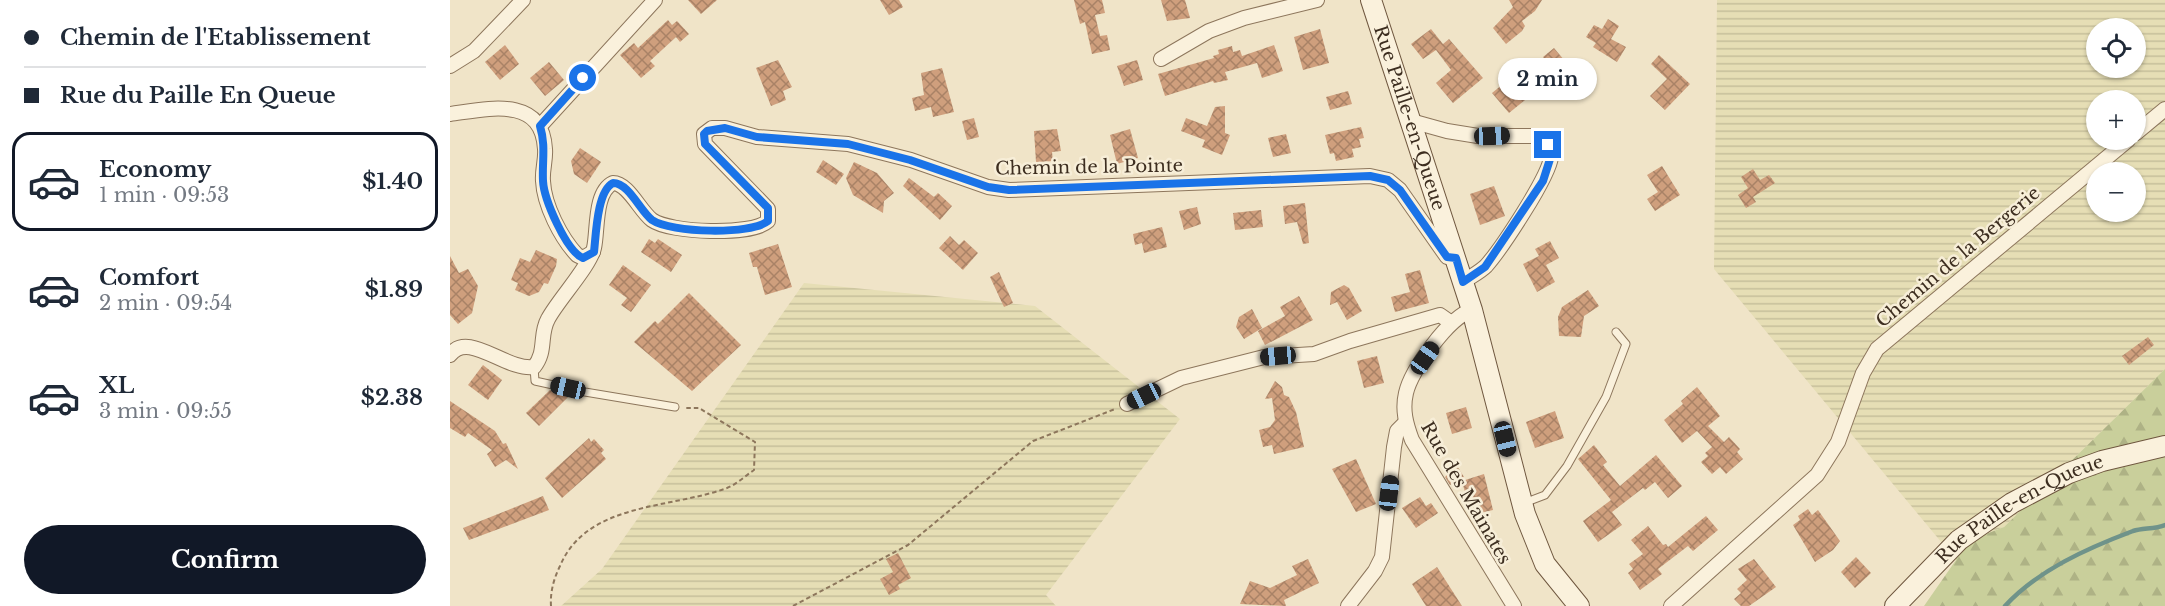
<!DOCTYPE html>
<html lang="en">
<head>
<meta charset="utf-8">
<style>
  body { margin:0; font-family:"Libre Baskerville",serif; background:#f6f6f7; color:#1f2937; height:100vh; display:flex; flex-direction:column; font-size:22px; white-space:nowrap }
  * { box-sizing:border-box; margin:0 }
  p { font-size:20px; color:#747a83 }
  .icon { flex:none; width:33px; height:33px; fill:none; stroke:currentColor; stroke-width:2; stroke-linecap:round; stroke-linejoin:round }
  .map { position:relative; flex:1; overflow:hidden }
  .details { display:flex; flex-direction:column; background:#fff; width:450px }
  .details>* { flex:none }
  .hud { display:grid; align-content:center; height:132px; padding:0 24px; background:#fff }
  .fabs { position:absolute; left:1636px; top:18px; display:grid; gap:12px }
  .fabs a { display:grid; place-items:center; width:60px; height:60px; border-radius:50%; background:#fff; box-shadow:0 2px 4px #0004; font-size:30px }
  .end { position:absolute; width:27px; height:27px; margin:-14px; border:8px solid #1a73e8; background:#fff; box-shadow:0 0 0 3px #fff }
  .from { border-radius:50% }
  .bubble { position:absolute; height:42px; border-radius:21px; background:#fff; box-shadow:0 2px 4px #0004; font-size:20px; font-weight:800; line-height:42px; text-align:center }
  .car { position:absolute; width:18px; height:36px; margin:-18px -9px; border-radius:8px; box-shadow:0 0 4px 2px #0007; background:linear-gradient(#222 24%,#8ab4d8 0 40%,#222 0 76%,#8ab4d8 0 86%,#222 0) }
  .hud b { display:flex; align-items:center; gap:21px; height:57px; font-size:22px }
  .hud b+b { border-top:2px solid #e0e1e3 }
  .hud i { width:15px; height:15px; background:#1f2937 }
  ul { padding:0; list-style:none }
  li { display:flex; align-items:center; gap:18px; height:99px; margin:0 12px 9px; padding:0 12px; border:3px solid transparent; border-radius:18px }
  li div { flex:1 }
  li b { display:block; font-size:22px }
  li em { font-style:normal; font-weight:800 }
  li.active { border-color:#111827 }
  li>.icon { width:54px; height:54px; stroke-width:1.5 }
  .primary-button { display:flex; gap:12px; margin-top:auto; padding:12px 24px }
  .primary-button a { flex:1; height:69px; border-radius:36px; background:#111827; color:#fff; font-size:24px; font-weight:800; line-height:69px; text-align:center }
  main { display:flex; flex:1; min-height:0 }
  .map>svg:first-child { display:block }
  .farmland { fill:url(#farmland-rules); fill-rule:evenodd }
  .forest { fill:url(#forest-firs) }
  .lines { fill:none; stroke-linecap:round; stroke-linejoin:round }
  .stream { stroke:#6f938a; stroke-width:4.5 }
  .building { fill:url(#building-cross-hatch) }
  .lane-casing { stroke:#8d765c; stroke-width:9 }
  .street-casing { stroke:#8d765c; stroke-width:16 }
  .secondary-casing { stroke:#6f573f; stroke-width:22 }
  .path { stroke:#8d765c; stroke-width:2; stroke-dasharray:4.5 3; stroke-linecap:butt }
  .lane { stroke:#faf1dc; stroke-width:7 }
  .street { stroke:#faf1dc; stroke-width:14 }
  .secondary { stroke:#faf1dc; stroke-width:20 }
  .route { stroke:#1a73e8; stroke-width:8 }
  .labels { text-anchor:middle; stroke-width:5; stroke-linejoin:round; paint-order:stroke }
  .street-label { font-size:18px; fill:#3d2e20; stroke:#f7eed8 }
</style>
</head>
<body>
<main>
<section class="details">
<div class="hud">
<b><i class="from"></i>Chemin de l'Etablissement</b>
<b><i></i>Rue du Paille En Queue</b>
</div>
<ul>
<li class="active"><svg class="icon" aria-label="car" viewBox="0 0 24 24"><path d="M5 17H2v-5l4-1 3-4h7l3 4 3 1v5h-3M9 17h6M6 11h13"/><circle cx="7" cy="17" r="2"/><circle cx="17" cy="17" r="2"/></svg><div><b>Economy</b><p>1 min · 09:53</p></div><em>$1.40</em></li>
<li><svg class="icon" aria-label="car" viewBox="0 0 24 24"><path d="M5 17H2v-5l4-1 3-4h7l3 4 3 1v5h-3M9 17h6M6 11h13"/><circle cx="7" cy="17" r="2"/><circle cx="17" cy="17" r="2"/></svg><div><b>Comfort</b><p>2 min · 09:54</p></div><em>$1.89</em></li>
<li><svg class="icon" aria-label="car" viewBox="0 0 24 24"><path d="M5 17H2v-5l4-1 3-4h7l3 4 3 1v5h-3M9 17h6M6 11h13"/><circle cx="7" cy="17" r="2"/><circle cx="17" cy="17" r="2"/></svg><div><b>XL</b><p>3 min · 09:55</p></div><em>$2.38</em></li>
</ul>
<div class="primary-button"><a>Confirm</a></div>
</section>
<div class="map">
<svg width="1715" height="606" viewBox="0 0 1715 606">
  <defs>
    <pattern id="farmland-rules" width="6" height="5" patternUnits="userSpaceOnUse" patternTransform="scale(1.5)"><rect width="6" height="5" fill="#e6deb5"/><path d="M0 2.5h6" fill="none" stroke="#c6bf9b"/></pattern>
    <pattern id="forest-firs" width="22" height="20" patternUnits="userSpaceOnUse" patternTransform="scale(1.5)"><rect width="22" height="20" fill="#c9cf9b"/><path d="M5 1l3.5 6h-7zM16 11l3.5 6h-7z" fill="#aeb285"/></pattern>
    <pattern id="building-cross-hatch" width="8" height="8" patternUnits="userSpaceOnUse" patternTransform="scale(1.5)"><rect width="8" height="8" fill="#cf9f7d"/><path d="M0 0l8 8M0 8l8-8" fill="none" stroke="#a98266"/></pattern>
  </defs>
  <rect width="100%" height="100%" fill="#f0e4c8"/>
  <!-- farmland -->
  <g class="farmland">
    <path d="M1267 0H1715V369L1554 527 1497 549 1264 269ZM1647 28H1686V68H1647ZM1647 100H1686V140H1647ZM1647 172H1686V212H1647Z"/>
    <path d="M354 283 585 306 730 419 596 595 606 606H111L152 569Z"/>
  </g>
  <!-- forest -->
  <path class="forest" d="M1715 369V606H1474L1506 560 1497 549 1554 527Z"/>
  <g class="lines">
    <!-- stream -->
    <path class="stream" d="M1555 606C1588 570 1638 548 1683 531 1693 528 1705 529 1715 525"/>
  </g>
  <!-- building -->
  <g class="building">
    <path d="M238 0H267L251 14Z"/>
    <path d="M430 0H449L453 7 439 15Z"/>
    <path d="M624 0H652L655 13 645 15 650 36 657 35 660 50 642 54 635 22 630 24Z"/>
    <path d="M711 0H735L740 18 717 21Z"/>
    <path d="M1059 0H1092L1085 11 1072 21 1075 26 1072 31 1056 44 1043 28 1063 7Z"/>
    <path d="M1158 19 1169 26 1161 39 1176 47 1167 62 1143 47 1146 43 1136 37 1144 25 1152 29Z"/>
    <path d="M218 20 222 25 227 21 239 34 230 42 226 37 200 61 205 66 191 78 170 55 184 43 188 48Z"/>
    <path d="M870 29 879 63 853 70 844 37Z"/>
    <path d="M981 29 993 44 999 39 1033 78 1003 103 986 83 1001 70 986 50 973 59 961 44Z"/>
    <path d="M55 45 69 64 50 80 35 62Z"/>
    <path d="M824 45 833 71 812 78 807 63 775 72 778 80 764 83 763 81 715 96 708 74 764 58 763 56 769 54 768 50 782 46 783 52 790 50 792 56Z"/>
    <path d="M1104 48 1125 73 1096 94 1081 75 1097 62 1093 57Z"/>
    <path d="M1209 55 1240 84 1215 110 1200 96 1217 79 1201 64Z"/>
    <path d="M328 60 342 87 333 91 336 100 321 106 306 68Z"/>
    <path d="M687 60 693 80 674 86 667 66Z"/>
    <path d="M99 62 114 80 95 96 80 78Z"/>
    <path d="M492 68 504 112 483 117 481 107 465 111 462 98 474 95 471 73Z"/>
    <path d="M1058 80 1075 100 1059 113 1042 93Z"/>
    <path d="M898 91 902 104 880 110 876 97Z"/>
    <path d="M775 106V133L780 135 772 155 752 147 755 140 731 131 736 118 757 126 765 107Z"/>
    <path d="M524 118 529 137 517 140 512 121Z"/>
    <path d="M911 127 914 138 909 139 911 147 902 149 904 157 886 161 884 153 880 154 875 135Z"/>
    <path d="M607 129 611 151 602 152 603 161 586 162 584 131Z"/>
    <path d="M680 129 688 158 667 164 660 135Z"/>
    <path d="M836 134 841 153 823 157 818 138Z"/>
    <path d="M130 148 151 162 137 183 124 174 121 161Z"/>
    <path d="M373 160 394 174 386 185 366 172Z"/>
    <path d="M404 162 427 173 444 193 434 201 433 213 403 195 396 178Z"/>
    <path d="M1212 166 1230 195 1205 211 1197 199 1208 192 1197 175Z"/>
    <path d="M1303 169 1310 180 1319 175 1325 183 1303 197 1306 202 1296 208 1288 195 1298 188 1291 177Z"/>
    <path d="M459 178 484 197 488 193 502 206 490 220 453 186Z"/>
    <path d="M1044 186 1055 216 1030 225 1020 194Z"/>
    <path d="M855 203 859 243 853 244 847 222 835 224 833 206Z"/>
    <path d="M747 207 751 224 734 230 729 211Z"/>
    <path d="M811 210 813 227 785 230 783 213Z"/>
    <path d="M712 227 717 247 694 253 692 243 685 245 683 234Z"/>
    <path d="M500 236 509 245 514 240 528 253 513 270 489 248Z"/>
    <path d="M199 239 205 243 208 239 232 255 221 272 191 252Z"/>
    <path d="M1100 241 1109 258 1096 265 1105 282 1087 292 1073 264 1089 256 1085 249Z"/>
    <path d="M328 244 342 287 315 295 307 267H303L299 253Z"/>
    <path d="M86 250 107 259 106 266 98 284 94 283 89 292 79 296 65 290 68 283 61 280 70 258 80 262Z"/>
    <path d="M0 256 9 273 18 269 28 286 22 313 8 324 0 315Z"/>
    <path d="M173 265 201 285 181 312 171 305 177 298 159 285Z"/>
    <path d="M970 270 979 303 945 312 941 297 960 292 955 274Z"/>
    <path d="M549 272 563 303 554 307 540 277Z"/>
    <path d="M894 285 899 288 912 311 897 320 887 302 880 305 881 292Z"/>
    <path d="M1138 290 1149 306 1134 316 1131 337 1109 336 1108 317 1112 307Z"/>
    <path d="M239 293 291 345 242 391 184 342 205 321 208 324Z"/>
    <path d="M849 296 863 320 815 345 808 331 835 316 830 307Z"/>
    <path d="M802 309 812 328 794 339 786 327 789 317Z"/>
    <path d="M1698 337 1704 345 1679 365 1672 356Z"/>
    <path d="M927 356 934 383 914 388 907 361Z"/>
    <path d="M33 365 52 380 38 400 18 385Z"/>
    <path d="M825 381 832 387 834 395 839 397 846 412 854 447 824 454 822 445 813 447 809 430 820 427 825 420 822 398 815 399Z"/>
    <path d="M1247 387 1270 416 1258 426 1274 442 1279 437 1290 449 1287 452 1293 459 1276 474 1270 467 1262 474 1251 462 1258 456 1255 453 1262 447 1247 431 1232 443 1214 420 1233 404 1231 401Z"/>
    <path d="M100 390 118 397 89 426 76 413Z"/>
    <path d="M0 401 45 431 53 444 56 443 68 469 56 460 45 467 37 454 42 450 18 433 15 437 0 428Z"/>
    <path d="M1016 407 1022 428 1002 434 996 413Z"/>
    <path d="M1105 411 1114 438 1085 448 1076 422Z"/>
    <path d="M139 438 141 442 144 439 154 450 151 453 156 459 112 498 95 478Z"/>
    <path d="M1144 445 1157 462 1153 465 1170 486 1206 455 1232 486 1218 498 1205 482 1195 490 1193 488 1162 512 1172 525 1148 542 1133 521 1161 500 1128 459Z"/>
    <path d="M906 459 926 504 906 512 882 469Z"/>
    <path d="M1007 466 1014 477 1000 485 995 477Z"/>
    <path d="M1034 474 1043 510 1021 515 1012 481Z"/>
    <path d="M93 496 99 510 19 540 13 528Z"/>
    <path d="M970 497 976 506 981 503 988 513 966 528 952 508Z"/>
    <path d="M1358 509 1362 515 1368 510 1390 541 1383 550 1365 562 1343 525 1350 520 1348 516Z"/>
    <path d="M1256 516 1268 530 1243 551 1238 546 1208 569 1212 574 1190 590 1178 573 1183 569 1179 564 1193 554 1181 540 1198 526 1213 545 1216 544 1218 547Z"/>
    <path d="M448 553 461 578 448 585 450 589 439 595 430 579 443 572 436 559Z"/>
    <path d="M1406 557 1421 573 1405 588 1391 572Z"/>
    <path d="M858 559 869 583 834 600 836 606 790 604 800 581 820 588 847 575 842 566Z"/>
    <path d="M1304 559 1326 587 1299 606H1291L1284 599 1291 593 1287 589 1297 580 1288 569Z"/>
    <path d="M987 567 1012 606H976L962 584Z"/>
  </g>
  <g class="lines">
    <!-- lane casing -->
    <g class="lane-casing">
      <g id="lane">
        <path d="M84 367 85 381 135 392 225 407"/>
        <path d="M1074 503 1095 495 1117 466 1156 397 1176 344 1166 332"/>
      </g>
    </g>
    <!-- street casing -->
    <g class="street-casing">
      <g id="street">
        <path d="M711 59 759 31 794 18 867 0"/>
        <path d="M0 66 24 51 73 0"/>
        <path d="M0 114C37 109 92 95 95 149 96 160 92 170 93 181 94 205 111 238 127 255L133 258 143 252"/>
        <path d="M961 121 997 131 1028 136H1086C1095 140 1102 146 1101 157 1099 177 1051 249 1036 266 1030 272 1020 277 1013 282"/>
        <path d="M90 126 205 0"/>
        <path d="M1686 133 1715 109"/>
        <path d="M1022 310C999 317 961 370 956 393 952 410 956 424 962 440L1064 606"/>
        <path d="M0 355C18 330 56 371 84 367 97 351 89 335 98 319 108 300 140 266 144 248 148 231 144 192 163 183 178 183 190 211 202 220 220 233 302 236 318 221V209L255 144 254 134 262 128H275L307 137 398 144 461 160 538 187 559 190 920 176 938 180 950 190 997 257 1006 258"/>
        <path d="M677 404 731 378 814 357 864 354 900 341 990 315 1000 322"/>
        <path d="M898 606 925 571 932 557 944 447 947 431 955 423"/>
        <path d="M1221 606 1367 475 1388 442 1413 373 1427 349 1678 140"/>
      </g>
    </g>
    <!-- secondary casing -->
    <g class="secondary-casing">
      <g id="secondary">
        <path id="s1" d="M921 0 1022 310 1075 514 1095 564 1129 606"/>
        <path id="s2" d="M1445 606 1509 540 1562 503 1619 473 1652 461 1715 446"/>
      </g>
    </g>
    <!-- path -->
    <g class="path">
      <path d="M101 606C100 592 104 578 110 566 137 502 220 509 277 488 287 484 295 476 304 470L305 442 249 408H234"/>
      <path d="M343 606 458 545 583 441 665 409"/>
    </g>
    <!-- lane -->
    <use href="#lane" class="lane"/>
    <!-- street -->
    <use href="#street" class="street"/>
    <!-- secondary -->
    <use href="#secondary" class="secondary"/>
  </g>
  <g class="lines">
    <!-- route -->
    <path class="route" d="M133 78 90 126C96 146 92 161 93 181 94 199 116 251 133 258L144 252C146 235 147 191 163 183 179 183 190 211 202 220 221 233 301 235 318 221V208L255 144 254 134 257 131 275 128 307 137 398 144 460 160 538 187 559 190 920 176 938 180 950 190 997 257 1006 258 1013 282 1035 267 1093 181 1101 156 1098 145"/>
  </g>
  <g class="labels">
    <!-- street labels -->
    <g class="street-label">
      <text dy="6" stroke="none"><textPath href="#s1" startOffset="124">Rue Paille-en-Queue</textPath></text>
      <text transform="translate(639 167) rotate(-1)" y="6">Chemin de la Pointe</text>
      <text transform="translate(1508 257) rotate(-40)" y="6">Chemin de la Bergerie</text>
      <text transform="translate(1016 493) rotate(60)" y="6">Rue des Mainates</text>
      <text dy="6" stroke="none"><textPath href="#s2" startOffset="160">Rue Paille-en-Queue</textPath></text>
    </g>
  </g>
</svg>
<div class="fabs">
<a><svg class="icon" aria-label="locate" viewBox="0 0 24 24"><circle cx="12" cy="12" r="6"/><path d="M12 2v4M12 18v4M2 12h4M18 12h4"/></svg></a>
<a>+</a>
<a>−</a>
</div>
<i class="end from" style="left:133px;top:78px"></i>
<i class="end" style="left:1098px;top:145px"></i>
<div class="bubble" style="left:1048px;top:58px;width:99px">2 min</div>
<i class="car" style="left:1042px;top:136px;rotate:88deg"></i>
<i class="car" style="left:828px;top:356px;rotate:265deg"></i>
<i class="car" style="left:975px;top:358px;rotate:35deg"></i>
<i class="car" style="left:118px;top:388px;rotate:283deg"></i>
<i class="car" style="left:694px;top:396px;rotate:244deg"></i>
<i class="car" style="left:1055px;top:439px;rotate:166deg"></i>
<i class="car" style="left:939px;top:493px;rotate:7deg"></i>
</div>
</main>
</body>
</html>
